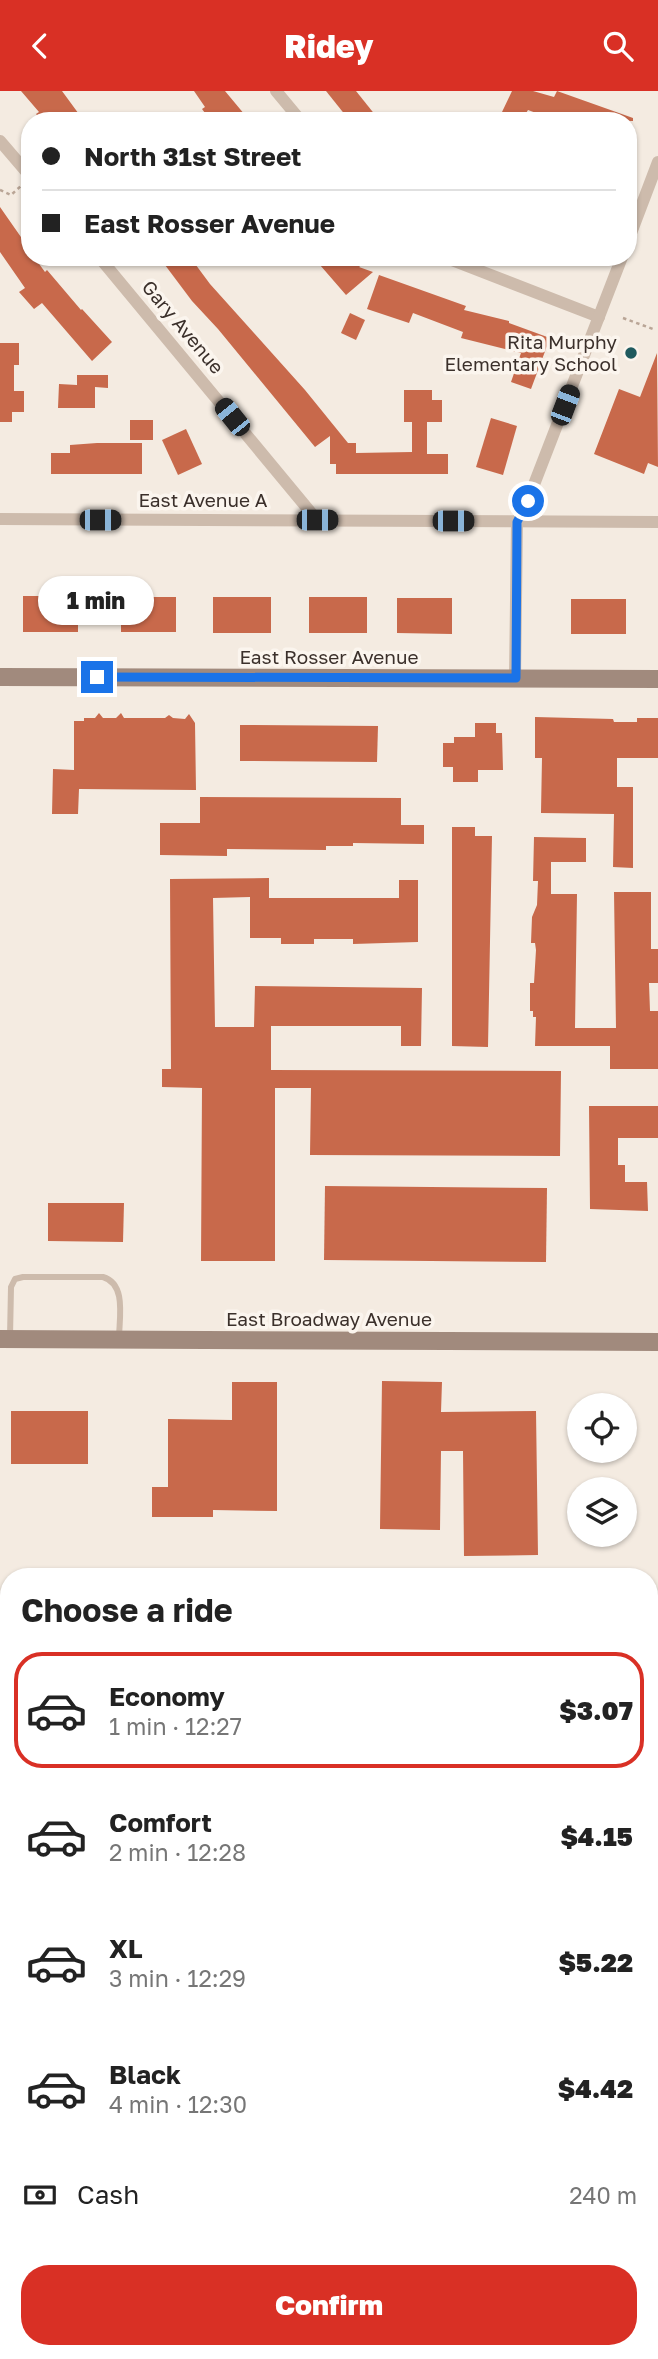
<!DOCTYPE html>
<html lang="en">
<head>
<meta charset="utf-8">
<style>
  body { margin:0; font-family:"Golos Text",sans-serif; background:#f2f2f2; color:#222; height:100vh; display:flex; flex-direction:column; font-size:26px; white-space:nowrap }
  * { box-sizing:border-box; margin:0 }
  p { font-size:23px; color:#767676 }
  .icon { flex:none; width:38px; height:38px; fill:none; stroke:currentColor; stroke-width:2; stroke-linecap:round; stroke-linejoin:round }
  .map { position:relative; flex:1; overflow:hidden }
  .side { position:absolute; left:0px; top:1477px; width:658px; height:791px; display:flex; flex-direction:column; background:#fff; border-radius:28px 28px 0 0; box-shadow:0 2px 5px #0004 }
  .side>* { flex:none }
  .hud { position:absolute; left:21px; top:21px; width:616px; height:154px; border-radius:28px; box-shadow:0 2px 5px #0004; display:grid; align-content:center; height:154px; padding:0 21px; background:#fff }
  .controls { position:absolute; left:567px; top:1302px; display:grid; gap:14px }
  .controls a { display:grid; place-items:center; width:70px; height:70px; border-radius:50%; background:#fff; box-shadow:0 2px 5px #0004; font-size:35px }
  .end { position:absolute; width:32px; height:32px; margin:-16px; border:9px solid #1a73e8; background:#fff; box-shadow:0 0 0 4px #fff }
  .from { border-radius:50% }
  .bubble { position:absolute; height:49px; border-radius:24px; background:#fff; box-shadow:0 2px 5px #0004; font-size:23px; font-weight:800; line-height:49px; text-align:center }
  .car { position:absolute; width:21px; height:42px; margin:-21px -10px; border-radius:9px; box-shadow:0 0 5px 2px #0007; background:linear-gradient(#222 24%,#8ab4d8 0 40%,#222 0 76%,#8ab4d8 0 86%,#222 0) }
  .hud b { display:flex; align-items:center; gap:24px; height:66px; font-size:26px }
  .hud b+b { border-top:2px solid #e0e0e0 }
  .hud i { width:18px; height:18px; background:#222 }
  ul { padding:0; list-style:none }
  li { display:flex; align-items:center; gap:21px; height:116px; margin:0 14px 10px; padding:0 7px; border:4px solid transparent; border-radius:28px }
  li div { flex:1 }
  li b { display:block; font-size:26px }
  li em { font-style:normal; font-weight:800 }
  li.selected { border-color:#d93025 }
  li>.icon { width:63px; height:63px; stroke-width:1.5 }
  h2 { padding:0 21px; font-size:32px; line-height:84px }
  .pay { display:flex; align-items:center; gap:18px; height:77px; padding:0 21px; font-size:26px }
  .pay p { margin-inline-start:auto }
  .cta { display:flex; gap:14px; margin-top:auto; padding:14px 21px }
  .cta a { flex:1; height:80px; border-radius:28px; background:#d93025; color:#fff; font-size:28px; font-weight:800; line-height:80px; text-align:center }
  header { display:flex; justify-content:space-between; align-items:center; height:91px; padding:0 21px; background:#d93025; color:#fff; font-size:32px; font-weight:800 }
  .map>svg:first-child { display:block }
  .building { fill:#c8694b }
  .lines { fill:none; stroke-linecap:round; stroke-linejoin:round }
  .path { stroke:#b9a596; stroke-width:2.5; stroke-dasharray:3.5 3.5; stroke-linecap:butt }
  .lane { stroke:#cdbbac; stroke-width:6 }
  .street { stroke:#cdbbac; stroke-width:12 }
  .secondary { stroke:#a18a7d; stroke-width:18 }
  .primary { stroke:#7d675c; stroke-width:18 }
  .rail { stroke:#3b302b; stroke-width:5; stroke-dasharray:2 5; stroke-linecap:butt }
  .route { stroke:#1a73e8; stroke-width:9 }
  .poi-dot { fill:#1f5a5e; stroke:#fbf5ee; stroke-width:2.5 }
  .labels { text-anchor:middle; stroke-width:7; stroke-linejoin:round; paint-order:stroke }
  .street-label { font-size:19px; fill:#3b302b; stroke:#fbf5ee }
  .poi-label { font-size:19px; fill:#3b302b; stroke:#fbf5ee; text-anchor:end }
</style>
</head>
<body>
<header><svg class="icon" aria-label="back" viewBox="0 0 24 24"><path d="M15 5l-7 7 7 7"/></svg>Ridey<svg class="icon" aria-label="search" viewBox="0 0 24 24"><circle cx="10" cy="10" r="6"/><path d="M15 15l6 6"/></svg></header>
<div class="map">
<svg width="658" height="2268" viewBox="0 0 658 2268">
  <rect width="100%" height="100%" fill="#f4ebe1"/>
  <!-- building -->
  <g class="building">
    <path d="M21 0H62L84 30H42L36 23 39 21Z"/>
    <path d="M194 0H225L250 30H211L202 18 205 16Z"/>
    <path d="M326 0H356L380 30H350Z"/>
    <path d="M512 0H533L554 6 557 0 633 27V30H558L528 19 521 30 502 21Z"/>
    <path d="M0 116 30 159V166H34L45 181 47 179 81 219 82 218 112 251 92 270 42 212 34 218 19 201 25 197 0 161Z"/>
    <path d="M159 166H190L210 193 305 299 348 352H356V362L412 361V331H404V299H432V309H442V331H427V363H448V383H336V373H330V345L315 356 218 238 192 210Z"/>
    <path d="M329 166H371L359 176 373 181 346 204 320 174Z"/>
    <path d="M379 184 466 215 464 219 509 230V232L550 247 531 298 511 291 521 262 461 247 463 241 413 222 409 232 367 218Z"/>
    <path d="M350 222 365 229 356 249 341 242Z"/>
    <path d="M0 252H19V274H14V300H24V321H12V331H0Z"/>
    <path d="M657 262 658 376 648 372 644 383 594 363 619 298 640 306Z"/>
    <path d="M77 284H108V297L95 296V317H58L59 293 77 294Z"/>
    <path d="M491 327 517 335 503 384 476 376Z"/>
    <rect x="130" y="329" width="23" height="20"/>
    <path d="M186 338 202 373 178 384 162 349Z"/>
    <path d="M97 352H142V383H51V362H70V354Z"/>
    <rect x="23" y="505" width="55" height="36"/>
    <rect x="121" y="506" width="55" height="35"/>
    <rect x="213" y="506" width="58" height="36"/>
    <rect x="309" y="506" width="58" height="36"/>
    <path d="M397 507H452V543L397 542Z"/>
    <rect x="571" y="508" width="55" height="35"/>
    <path d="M99 622 103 627H116L121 622 124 627H165L169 624 173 627 185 628 189 623 195 632 196 699 79 698 78 723H52L53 678 74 679V630H84V627H95Z"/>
    <path d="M535 626 613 628 614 631H637V627H658V667H617V696H633V777L613 776 614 723 541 722 542 667H535Z"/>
    <path d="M475 632H496V642H502L503 679H478V691H453V676H443V652H454V646H475Z"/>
    <path d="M240 634 378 635 377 671 240 670Z"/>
    <path d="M200 706 401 707V734H424V753L353 752V755H326V759L227 758V765L160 764V732H200Z"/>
    <path d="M452 736H475V745H492L488 956 452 955Z"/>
    <path d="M534 746 586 747V771H551V803H577L575 937H616L614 801H651V858H658V892H649L650 920H658V978H610V955H535L536 926H533V920H530V892H534L536 859 535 852H531L532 826 537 814 538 790H533Z"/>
    <path d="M269 787V807H399V789H418V851L353 853V848H314V853H281V847H250V806L213 807 215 936H254L255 895 422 897 421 955H401V935H271V979L561 980 560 1065 310 1064 311 997H275V1170H201L202 997 162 996V978H171L170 788Z"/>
    <path d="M589 1015H658V1047H618V1074H625V1091H647L648 1120 590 1118Z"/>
    <path d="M325 1095 547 1097 546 1171 324 1169Z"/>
    <path d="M48 1112H124L123 1151 48 1150Z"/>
    <path d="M382 1290 442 1291 441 1321 536 1320 538 1464 464 1465 463 1360H441L440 1439 380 1438Z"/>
    <path d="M232 1291H277V1420L213 1419V1426H152V1396H168V1328L232 1329Z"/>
    <rect x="11" y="1320" width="77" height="53"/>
  </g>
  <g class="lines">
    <!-- path -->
    <g class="path">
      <path d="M0 99 11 104 22 94"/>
      <path d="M623 227 653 238"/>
    </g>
    <!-- lane -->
    <path class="lane" d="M10 1246 11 1196 15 1188 23 1186H103C127 1193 119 1228 119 1248"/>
    <!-- street -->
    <g class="street">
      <path d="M276 0 301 30"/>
      <path d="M0 50 30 85"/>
      <path d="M628 150 658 71"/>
      <path d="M99 166 317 429"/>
      <path d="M444 166 599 226"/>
      <path d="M0 428 658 431"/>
      <path d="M515 587 517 431 528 409 622 166"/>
    </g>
    <!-- secondary -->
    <g class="secondary">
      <path d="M0 586 658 588"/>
      <path d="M0 1248 658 1251"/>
    </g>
    <!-- primary -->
    <g class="primary">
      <path d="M0 1610 9 1612"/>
      <path d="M649 1733 658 1734"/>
    </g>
    <!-- rail -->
    <g class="rail">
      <path d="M0 1516 9 1517"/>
      <path d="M649 1628 658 1629"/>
    </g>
  </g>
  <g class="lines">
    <!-- route -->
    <path class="route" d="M97 586 516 587 517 431 528 410"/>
  </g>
  <!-- markers -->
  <circle class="poi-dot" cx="631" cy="262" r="7"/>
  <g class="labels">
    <!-- street labels -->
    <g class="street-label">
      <text transform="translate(183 236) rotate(50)" y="7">Gary Avenue</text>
      <text x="203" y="416">East Avenue A</text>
      <text x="329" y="573">East Rosser Avenue</text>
      <text x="329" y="1235">East Broadway Avenue</text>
    </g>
    <!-- poi labels -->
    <g class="poi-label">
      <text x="617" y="258">Rita Murphy<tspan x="617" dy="22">Elementary School</tspan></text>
    </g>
  </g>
</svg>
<div class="controls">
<a><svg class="icon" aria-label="locate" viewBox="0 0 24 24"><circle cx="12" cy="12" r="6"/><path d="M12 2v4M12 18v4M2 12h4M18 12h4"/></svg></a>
<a><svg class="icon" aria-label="layers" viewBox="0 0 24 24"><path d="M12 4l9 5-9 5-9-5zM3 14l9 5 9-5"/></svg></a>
</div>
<i class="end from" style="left:528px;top:410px"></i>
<i class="end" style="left:97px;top:586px"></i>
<div class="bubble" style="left:38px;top:485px;width:116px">1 min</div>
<i class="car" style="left:565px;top:314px;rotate:21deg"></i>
<i class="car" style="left:232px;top:326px;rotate:321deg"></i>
<i class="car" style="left:100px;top:429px;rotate:90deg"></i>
<i class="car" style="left:317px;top:429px;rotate:90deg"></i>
<i class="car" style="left:453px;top:430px;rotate:90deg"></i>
<div class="hud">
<b><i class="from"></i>North 31st Street</b>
<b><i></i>East Rosser Avenue</b>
</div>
<section class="side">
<h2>Choose a ride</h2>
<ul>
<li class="selected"><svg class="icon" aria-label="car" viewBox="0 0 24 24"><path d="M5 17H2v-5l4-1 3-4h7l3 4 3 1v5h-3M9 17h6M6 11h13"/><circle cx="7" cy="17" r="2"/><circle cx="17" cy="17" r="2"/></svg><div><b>Economy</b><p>1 min · 12:27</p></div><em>$3.07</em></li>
<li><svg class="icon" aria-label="car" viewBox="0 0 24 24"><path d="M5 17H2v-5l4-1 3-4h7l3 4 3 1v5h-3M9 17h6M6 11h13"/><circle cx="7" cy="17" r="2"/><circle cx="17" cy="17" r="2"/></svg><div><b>Comfort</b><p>2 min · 12:28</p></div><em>$4.15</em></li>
<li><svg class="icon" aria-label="car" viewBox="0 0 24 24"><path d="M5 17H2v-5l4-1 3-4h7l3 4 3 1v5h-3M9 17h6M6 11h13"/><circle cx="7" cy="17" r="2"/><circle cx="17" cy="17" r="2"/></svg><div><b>XL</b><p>3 min · 12:29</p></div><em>$5.22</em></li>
<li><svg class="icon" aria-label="car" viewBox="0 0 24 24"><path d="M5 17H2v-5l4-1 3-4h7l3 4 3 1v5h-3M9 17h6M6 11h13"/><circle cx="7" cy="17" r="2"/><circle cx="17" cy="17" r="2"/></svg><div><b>Black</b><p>4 min · 12:30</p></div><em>$4.42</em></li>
</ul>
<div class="pay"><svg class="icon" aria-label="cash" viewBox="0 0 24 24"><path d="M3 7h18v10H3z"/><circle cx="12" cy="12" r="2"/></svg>Cash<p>240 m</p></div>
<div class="cta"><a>Confirm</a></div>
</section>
</div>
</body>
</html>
